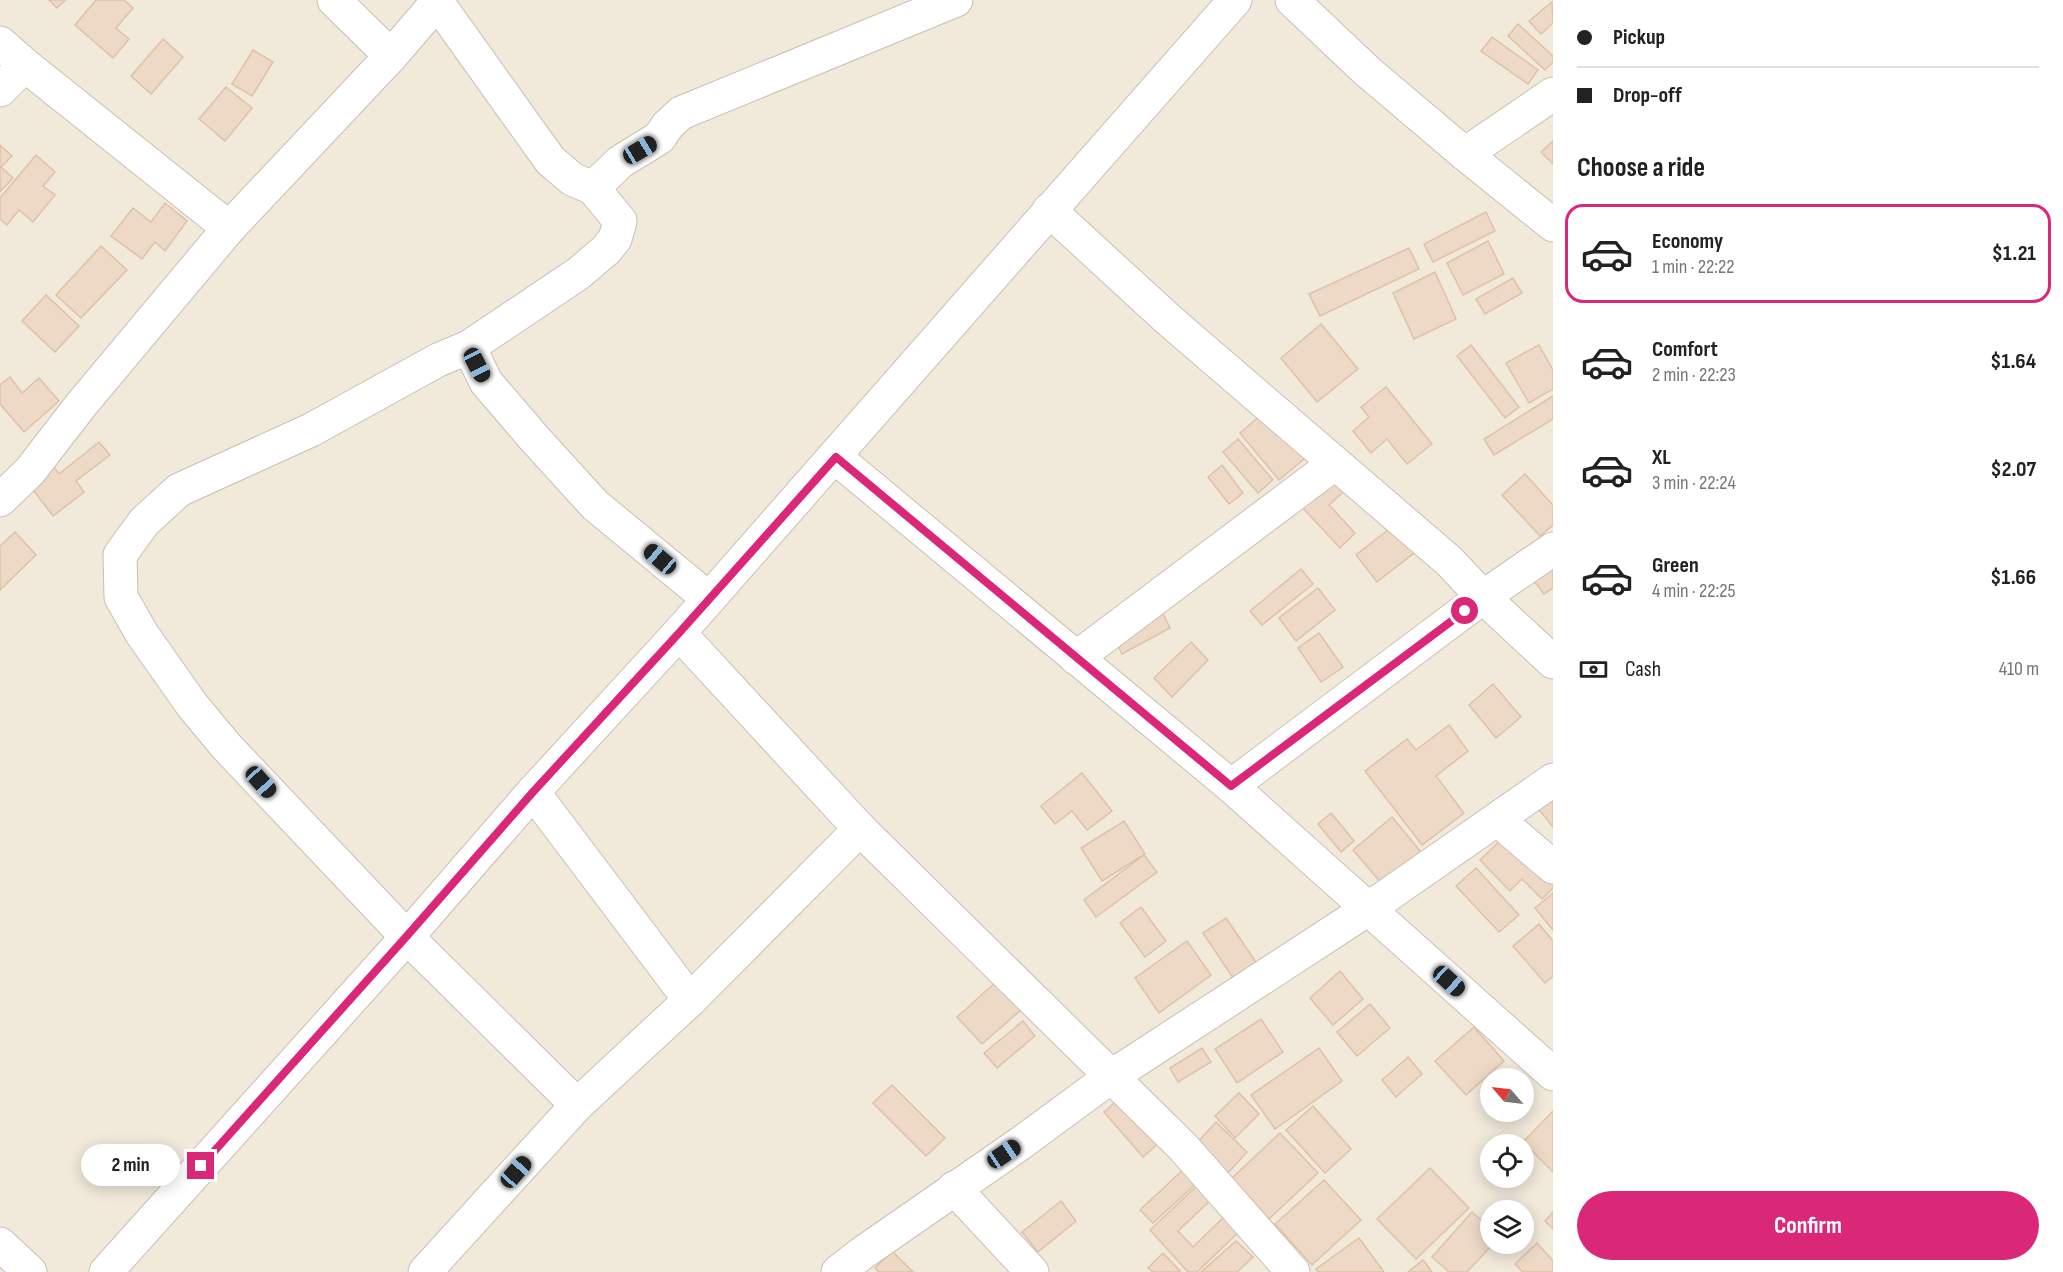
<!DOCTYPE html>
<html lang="en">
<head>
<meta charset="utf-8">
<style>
  body { margin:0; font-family:"Sofia Sans Condensed",sans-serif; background:#f2f2f2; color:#222; height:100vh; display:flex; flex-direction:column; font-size:22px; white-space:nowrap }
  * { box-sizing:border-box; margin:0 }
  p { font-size:20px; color:#767676 }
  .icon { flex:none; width:33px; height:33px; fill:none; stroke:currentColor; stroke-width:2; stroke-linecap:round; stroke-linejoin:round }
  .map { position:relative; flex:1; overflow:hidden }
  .side { display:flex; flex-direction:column; background:#fff; width:510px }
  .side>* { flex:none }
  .hud { display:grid; align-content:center; height:132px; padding:0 24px; background:#fff }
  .needle { width:39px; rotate:298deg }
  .controls { position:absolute; left:1480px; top:1068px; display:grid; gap:12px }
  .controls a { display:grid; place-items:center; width:54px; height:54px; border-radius:50%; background:#fff; box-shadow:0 3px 15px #0003; font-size:30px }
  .end { position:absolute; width:27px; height:27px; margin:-14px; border:8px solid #db2777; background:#fff; box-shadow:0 0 0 3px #fff }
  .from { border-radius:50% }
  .bubble { position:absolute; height:42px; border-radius:21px; background:#fff; box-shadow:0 3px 15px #0003; font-size:20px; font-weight:700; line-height:42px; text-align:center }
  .car { position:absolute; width:18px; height:36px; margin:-18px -9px; border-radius:8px; box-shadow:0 0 4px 2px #0007; background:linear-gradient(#222 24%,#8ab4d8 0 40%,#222 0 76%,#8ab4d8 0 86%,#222 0) }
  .hud b { display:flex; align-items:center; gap:21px; height:57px; font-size:22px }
  .hud b+b { border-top:2px solid #e0e0e0 }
  .hud i { width:15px; height:15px; background:#222 }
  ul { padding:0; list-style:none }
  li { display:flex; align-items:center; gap:18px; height:99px; margin:0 12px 9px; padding:0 12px; border:3px solid transparent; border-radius:18px }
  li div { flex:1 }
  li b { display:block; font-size:22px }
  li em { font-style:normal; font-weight:700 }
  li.on { border-color:#db2777 }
  li>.icon { width:54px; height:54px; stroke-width:1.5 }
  h2 { padding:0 24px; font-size:27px; line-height:72px }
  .pay { display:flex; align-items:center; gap:15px; height:66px; padding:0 24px; font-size:22px }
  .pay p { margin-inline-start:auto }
  .primary-button { display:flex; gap:12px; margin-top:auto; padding:12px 24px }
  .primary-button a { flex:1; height:69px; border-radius:36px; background:#db2777; color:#fff; font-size:24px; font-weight:700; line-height:69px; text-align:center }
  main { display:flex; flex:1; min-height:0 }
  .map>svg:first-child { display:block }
  .residential { fill:#f1e9da; fill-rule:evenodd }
  .building { fill:#edd9c6; stroke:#dec2a8; stroke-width:1.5 }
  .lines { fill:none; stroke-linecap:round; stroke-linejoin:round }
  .minor-casing { stroke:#ccbfb2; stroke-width:35 }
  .minor { stroke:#fff; stroke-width:33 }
  .route { stroke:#db2777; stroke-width:8 }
</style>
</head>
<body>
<main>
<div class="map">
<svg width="1553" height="1272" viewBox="0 0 1553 1272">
  <rect width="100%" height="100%" fill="#fbf6eb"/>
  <!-- residential -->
  <path class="residential" d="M0 0H1553V1272H0ZM1491 1078H1524V1112H1491ZM1491 1144H1524V1178H1491ZM1491 1210H1524V1244H1491Z"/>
  <!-- building -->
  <g class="building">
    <path d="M49 0H65L57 8Z"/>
    <path d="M96 0H124L133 8 116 28 129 39 113 58 75 25Z"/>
    <path d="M1552 2 1553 23 1541 34 1529 21Z"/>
    <path d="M1518 24 1553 56V62L1545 70 1508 36Z"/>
    <path d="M1492 37 1538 70 1528 84 1481 51Z"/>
    <path d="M163 39 183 57 151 94 131 76Z"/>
    <path d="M253 50 273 62 252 96 232 84Z"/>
    <path d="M226 87 252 108 225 141 199 119Z"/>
    <path d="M1553 141V164L1541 152Z"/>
    <path d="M0 145 12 156 1 167 13 178 0 192Z"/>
    <path d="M36 155 55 172 43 186 55 195 33 222 19 210 7 225 0 219V198Z"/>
    <path d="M165 203 187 221 165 251 155 242 142 259 111 236 133 208 151 222Z"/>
    <path d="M1486 212 1495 231 1433 262 1424 244Z"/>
    <path d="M1488 241 1504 274 1463 295 1447 263Z"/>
    <path d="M101 246 127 270 81 318 56 295Z"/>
    <path d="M1409 248 1419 269 1320 316 1309 294Z"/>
    <path d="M1435 272 1456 319 1414 339 1393 293Z"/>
    <path d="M1513 278 1522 293 1485 314 1476 299Z"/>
    <path d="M46 295 79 326 55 352 22 321Z"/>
    <path d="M1321 324 1358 369 1317 402 1281 358Z"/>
    <path d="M1471 345 1519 407 1505 418 1457 356Z"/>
    <path d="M1539 345 1553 370V389L1529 403 1506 363Z"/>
    <path d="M10 377 22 393 39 378 59 401 24 432 0 404V385Z"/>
    <path d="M1386 387 1432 444 1407 464 1387 439 1371 453 1353 431 1369 417 1361 407Z"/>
    <path d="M1553 396V419L1494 455 1484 439Z"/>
    <path d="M1269 408 1309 455 1279 480 1240 433Z"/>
    <path d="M1238 439 1273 480 1258 493 1223 452Z"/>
    <path d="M99 442 110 455 76 481 84 492 53 516 30 486 54 467 59 474Z"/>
    <path d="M1222 465 1243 493 1229 504 1208 477Z"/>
    <path d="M1338 469 1352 484 1329 505 1355 533 1340 548 1300 505Z"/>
    <path d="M1525 474 1553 505V525L1540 536 1502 495Z"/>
    <path d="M1398 522 1419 549 1377 582 1356 555Z"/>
    <path d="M15 532 36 555 0 590V546Z"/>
    <path d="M1553 559V588L1544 594 1531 577Z"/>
    <path d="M1301 569 1313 584 1262 625 1250 611Z"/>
    <path d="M1318 588 1335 610 1296 641 1279 618Z"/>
    <path d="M1161 610 1170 628 1122 654 1113 636Z"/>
    <path d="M1319 633 1343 667 1321 682 1298 648Z"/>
    <path d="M1191 642 1208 660 1172 697 1154 678Z"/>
    <path d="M1493 684 1521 717 1496 738 1469 705Z"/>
    <path d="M1449 725 1468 751 1436 776 1464 813 1422 845 1365 771 1407 739 1416 750Z"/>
    <path d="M1082 773 1112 811 1087 830 1072 811 1055 824 1041 806Z"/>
    <path d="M1553 793V827L1536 806Z"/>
    <path d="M1331 813 1354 841 1341 852 1318 824Z"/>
    <path d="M1392 817 1421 852 1382 884 1353 850Z"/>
    <path d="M1124 821 1145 854 1102 881 1081 848Z"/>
    <path d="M1504 837 1553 881V888L1542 899 1522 879 1510 891 1480 860Z"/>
    <path d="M1144 855 1157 872 1096 917 1084 900Z"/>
    <path d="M1476 868 1519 915 1499 932 1456 886Z"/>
    <path d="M1553 893V930L1535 908Z"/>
    <path d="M1141 907 1166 941 1145 957 1120 923Z"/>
    <path d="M1226 918 1256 962 1233 978 1203 933Z"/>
    <path d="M1539 924 1553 941V976L1545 983 1513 946Z"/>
    <path d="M1187 941 1211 975 1159 1013 1135 978Z"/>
    <path d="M1340 971 1363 999 1333 1025 1310 998Z"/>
    <path d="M997 981 1022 1009 982 1044 957 1017Z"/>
    <path d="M1370 1004 1390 1028 1357 1056 1337 1032Z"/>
    <path d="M1261 1019 1283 1052 1237 1083 1215 1049Z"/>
    <path d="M1023 1021 1035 1036 997 1068 984 1053Z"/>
    <path d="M1474 1027 1504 1061 1466 1095 1435 1061Z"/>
    <path d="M1202 1048 1211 1062 1178 1082 1170 1068Z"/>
    <path d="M1319 1048 1342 1081 1275 1129 1251 1095Z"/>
    <path d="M1408 1057 1422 1074 1396 1097 1382 1080Z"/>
    <path d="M892 1085 945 1138 926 1156 873 1103Z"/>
    <path d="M1239 1093 1259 1114 1235 1138 1215 1116Z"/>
    <path d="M1121 1097 1160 1142 1143 1157 1104 1112Z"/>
    <path d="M1313 1106 1351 1149 1325 1173 1286 1130Z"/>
    <path d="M1553 1111V1172L1523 1142Z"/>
    <path d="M1216 1122 1247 1152 1226 1175 1195 1145Z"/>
    <path d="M1280 1133 1318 1173 1269 1219 1232 1178Z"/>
    <path d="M1187 1166 1199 1181 1153 1223 1140 1210Z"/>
    <path d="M1430 1168 1469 1208 1416 1259 1377 1219Z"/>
    <path d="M1324 1180 1361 1220 1312 1265 1275 1224Z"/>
    <path d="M1201 1182 1215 1196 1178 1231 1193 1247 1228 1213 1243 1228 1197 1272H1188L1150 1230Z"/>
    <path d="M1061 1201 1076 1221 1038 1252 1022 1232Z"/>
    <path d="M1472 1212 1491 1229V1244H1493L1467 1272H1449L1432 1257Z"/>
    <path d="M1553 1212V1229L1545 1221Z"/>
    <path d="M1359 1238 1384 1272H1318L1316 1269Z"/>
    <path d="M1236 1241 1253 1257 1237 1272H1201Z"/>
    <path d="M1537 1243 1553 1261V1272H1523L1515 1264Z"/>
    <path d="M892 1251 913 1272H879L875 1268Z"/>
    <path d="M1163 1253 1181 1272H1153L1148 1268Z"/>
    <path d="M1423 1260 1432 1272H1408Z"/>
  </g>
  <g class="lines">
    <!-- minor casing -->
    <g class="minor-casing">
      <g id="minor">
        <path d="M334 0 391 56 439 0"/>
        <path d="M1292 0 1367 71 1465 154 1553 225"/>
        <path d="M437 2 550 160 572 179 593 188 620 221 615 239 606 250 579 273 469 347"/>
        <path d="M0 43 25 65 229 228"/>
        <path d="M0 90 25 65"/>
        <path d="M1465 154 1553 94"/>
        <path d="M593 188 620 162 659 138 668 125 681 113 956 0"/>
        <path d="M1049 210 1170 321 1449 561 1483 597 1553 662"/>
        <path d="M835 457 1231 786 1553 1074"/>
        <path d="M0 500 30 471 81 405 229 228 391 56"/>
        <path d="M679 633 860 829 1183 1147 1293 1272"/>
        <path d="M1076 658 1334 464"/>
        <path d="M1231 786 1483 597 1553 549"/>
        <path d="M533 792 690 1000"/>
        <path d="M1498 820 1553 867"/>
        <path d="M577 1105 407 937 226 746 192 705 142 634 121 597 120 555 144 522 179 490 311 430 438 360 469 347 486 382 534 438 595 505 709 599"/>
        <path d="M954 1188 1032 1272"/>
        <path d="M0 1244 30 1272"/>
        <path d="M106 1272 407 937 533 792 679 633 1235 0"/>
        <path d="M425 1272 577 1105 690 1000 860 829"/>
        <path d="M838 1272 861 1254 1021 1143 1112 1076 1368 909 1553 780"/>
      </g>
    </g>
    <!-- minor -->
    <use href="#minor" class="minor"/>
  </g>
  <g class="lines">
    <!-- route -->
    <path class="route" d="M201 1166 406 937 533 792 679 633 836 457 1231 786 1465 611"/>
  </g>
</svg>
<div class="controls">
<a><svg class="needle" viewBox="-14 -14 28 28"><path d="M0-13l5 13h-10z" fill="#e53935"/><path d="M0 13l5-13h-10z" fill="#767676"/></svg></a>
<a><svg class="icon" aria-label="locate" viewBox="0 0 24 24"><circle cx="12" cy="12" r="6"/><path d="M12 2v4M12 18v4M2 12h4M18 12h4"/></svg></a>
<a><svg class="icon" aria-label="layers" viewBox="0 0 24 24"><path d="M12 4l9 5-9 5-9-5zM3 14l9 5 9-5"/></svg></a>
</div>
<i class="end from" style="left:1465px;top:611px"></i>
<i class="end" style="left:201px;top:1166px"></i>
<div class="bubble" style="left:81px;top:1144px;width:99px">2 min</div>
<i class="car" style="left:640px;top:150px;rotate:59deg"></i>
<i class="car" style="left:477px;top:365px;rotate:153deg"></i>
<i class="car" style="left:660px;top:559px;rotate:310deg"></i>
<i class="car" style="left:261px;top:782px;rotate:138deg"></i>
<i class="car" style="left:1449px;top:981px;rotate:132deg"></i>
<i class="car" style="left:1004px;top:1154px;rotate:56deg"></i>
<i class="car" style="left:516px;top:1172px;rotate:42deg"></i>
</div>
<section class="side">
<div class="hud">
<b><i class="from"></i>Pickup</b>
<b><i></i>Drop-off</b>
</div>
<h2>Choose a ride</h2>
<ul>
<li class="on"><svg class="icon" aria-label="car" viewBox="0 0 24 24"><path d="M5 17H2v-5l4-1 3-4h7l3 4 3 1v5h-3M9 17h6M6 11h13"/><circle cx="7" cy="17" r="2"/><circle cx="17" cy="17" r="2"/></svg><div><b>Economy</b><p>1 min · 22:22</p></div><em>$1.21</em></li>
<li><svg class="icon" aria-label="car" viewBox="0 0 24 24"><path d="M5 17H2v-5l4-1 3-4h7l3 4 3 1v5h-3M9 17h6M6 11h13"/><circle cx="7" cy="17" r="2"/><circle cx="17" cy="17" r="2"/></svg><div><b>Comfort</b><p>2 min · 22:23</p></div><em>$1.64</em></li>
<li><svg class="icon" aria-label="car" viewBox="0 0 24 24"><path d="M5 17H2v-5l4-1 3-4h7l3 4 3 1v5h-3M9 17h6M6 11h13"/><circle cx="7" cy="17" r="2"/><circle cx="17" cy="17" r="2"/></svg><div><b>XL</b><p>3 min · 22:24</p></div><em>$2.07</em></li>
<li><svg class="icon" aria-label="car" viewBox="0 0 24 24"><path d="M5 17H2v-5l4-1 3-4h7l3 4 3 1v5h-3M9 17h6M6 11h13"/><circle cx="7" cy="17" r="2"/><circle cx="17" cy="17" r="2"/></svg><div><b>Green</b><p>4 min · 22:25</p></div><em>$1.66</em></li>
</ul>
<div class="pay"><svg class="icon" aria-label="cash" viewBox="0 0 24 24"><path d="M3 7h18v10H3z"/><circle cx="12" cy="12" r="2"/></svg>Cash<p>410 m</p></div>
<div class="primary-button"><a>Confirm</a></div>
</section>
</main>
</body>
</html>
